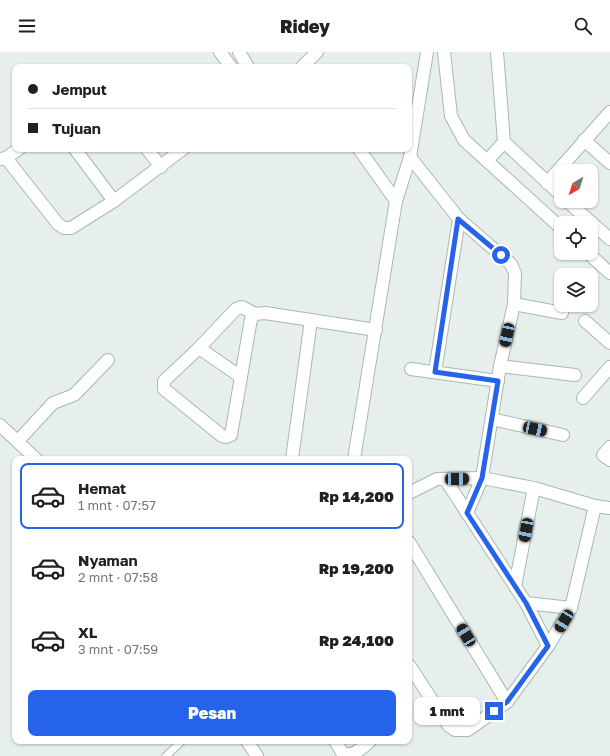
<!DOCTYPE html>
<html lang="id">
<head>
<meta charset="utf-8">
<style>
  body { margin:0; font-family:"Golos Text",sans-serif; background:#f2f2f2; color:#202124; height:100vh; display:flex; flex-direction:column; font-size:15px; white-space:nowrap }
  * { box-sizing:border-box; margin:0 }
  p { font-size:13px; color:#757577 }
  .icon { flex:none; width:22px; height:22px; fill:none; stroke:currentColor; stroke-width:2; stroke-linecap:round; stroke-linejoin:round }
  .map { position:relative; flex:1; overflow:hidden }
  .side { position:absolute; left:12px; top:404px; width:400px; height:288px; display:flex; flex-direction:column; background:#fff; border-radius:8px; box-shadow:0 1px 3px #0004 }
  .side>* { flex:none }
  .guide { position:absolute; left:12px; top:12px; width:400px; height:88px; border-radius:8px; box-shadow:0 1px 3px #0004; display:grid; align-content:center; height:88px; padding:0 16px; background:#fff }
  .needle { width:26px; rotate:218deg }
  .controls { position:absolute; left:554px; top:112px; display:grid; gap:8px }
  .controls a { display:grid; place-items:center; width:44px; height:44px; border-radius:8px; background:#fff; box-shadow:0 1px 3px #0004; font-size:20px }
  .end { position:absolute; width:18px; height:18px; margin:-9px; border:5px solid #2563eb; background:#fff; box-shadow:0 0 0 2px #fff }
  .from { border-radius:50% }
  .bubble { position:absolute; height:28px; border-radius:8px; background:#fff; box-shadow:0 1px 3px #0004; font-size:13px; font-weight:800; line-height:28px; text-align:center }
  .car { position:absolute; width:12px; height:24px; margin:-12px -6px; border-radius:5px; box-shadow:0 0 3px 1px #0007; background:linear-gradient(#222 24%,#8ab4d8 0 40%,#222 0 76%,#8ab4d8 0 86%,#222 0) }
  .guide b { display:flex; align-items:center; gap:14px; height:38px; font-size:15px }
  .guide b+b { border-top:1px solid #e0e0e0 }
  .guide i { width:10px; height:10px; background:#202124 }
  ul { padding:7px 0 0; list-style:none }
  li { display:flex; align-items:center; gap:12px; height:66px; margin:0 8px 6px; padding:0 8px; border:2px solid transparent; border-radius:8px }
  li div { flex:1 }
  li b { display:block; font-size:15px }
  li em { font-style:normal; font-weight:800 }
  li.current { border-color:#2563eb }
  li>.icon { width:36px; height:36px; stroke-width:1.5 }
  .primary-button { display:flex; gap:8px; margin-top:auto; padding:8px 16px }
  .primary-button a { flex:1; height:46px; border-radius:8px; background:#2563eb; color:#fff; font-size:16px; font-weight:800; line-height:46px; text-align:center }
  header { display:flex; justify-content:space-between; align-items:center; height:52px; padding:0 16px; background:#fff; font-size:18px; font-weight:800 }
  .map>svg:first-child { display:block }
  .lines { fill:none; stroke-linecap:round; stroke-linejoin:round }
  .service-casing { stroke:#a8b8b2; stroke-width:9 }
  .minor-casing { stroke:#a8b8b2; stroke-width:14 }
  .tertiary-casing { stroke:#a8b8b2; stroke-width:14 }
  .service { stroke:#fff; stroke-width:7 }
  .minor { stroke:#fff; stroke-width:12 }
  .tertiary { stroke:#fff; stroke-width:12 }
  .route { stroke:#2563eb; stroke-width:5 }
</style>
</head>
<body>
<header><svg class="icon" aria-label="menu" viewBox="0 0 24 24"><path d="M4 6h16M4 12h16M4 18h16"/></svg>Ridey<svg class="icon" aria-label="search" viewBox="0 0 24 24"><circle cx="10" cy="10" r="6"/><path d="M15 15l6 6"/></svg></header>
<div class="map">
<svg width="610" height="704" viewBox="0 0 610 704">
  <rect width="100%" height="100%" fill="#e6efeb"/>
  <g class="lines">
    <!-- service casing -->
    <g class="service-casing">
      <path id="service" d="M166 704 182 689"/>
    </g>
    <!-- minor casing -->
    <g class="minor-casing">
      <g id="minor">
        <path d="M220 0 231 15"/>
        <path d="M239 0 248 15"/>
        <path d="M444 0 451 64 464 88 561 176"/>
        <path d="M497 0 504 90 561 143"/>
        <path d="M302 15 317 0"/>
        <path d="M584 88 610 111"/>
        <path d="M75 97 114 149"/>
        <path d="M147 97 161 115"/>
        <path d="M359 97 396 149"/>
        <path d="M410 105 459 167 511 212 515 221 514 252 500 314 482 426 467 461"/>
        <path d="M6 106 58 172 64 176H71L114 149 183 97"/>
        <path d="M0 107 6 106 19 97"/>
        <path d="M487 109 504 90"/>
        <path d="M547 131 610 60"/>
        <path d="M567 149 610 187"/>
        <path d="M588 201 610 221"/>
        <path d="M514 252 562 261"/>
        <path d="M255 262 242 255 236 257 199 296 164 329V337L222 384 226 385 231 383 251 267 255 262 265 261 376 278"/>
        <path d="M585 269 610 291"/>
        <path d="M199 296 241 325"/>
        <path d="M500 314 575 323"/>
        <path d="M411 317 498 329"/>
        <path d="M435 320 459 167"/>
        <path d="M583 346 610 315"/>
        <path d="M492 367 563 383"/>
        <path d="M18 389 53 351 74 343 108 308"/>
        <path d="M610 395 603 403 610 408"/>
        <path d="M292 407 311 268"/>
        <path d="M354 407 396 149 410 105 427 0"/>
        <path d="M445 427 526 551 548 594"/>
        <path d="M409 441 437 427 482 426 534 436 595 454 610 456"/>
        <path d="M409 490 507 650"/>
        <path d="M515 534 534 436"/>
        <path d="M526 551 571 556"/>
        <path d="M409 613 449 674 455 678H468L507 650 548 594 571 556 595 454"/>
        <path d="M335 689 343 702C355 704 362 696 370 689"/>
      </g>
    </g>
    <!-- tertiary casing -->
    <g class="tertiary-casing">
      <g id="tertiary">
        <path d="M0 373 36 407"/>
        <path d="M247 689 257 704"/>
      </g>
    </g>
    <!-- service -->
    <use href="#service" class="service"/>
    <!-- minor -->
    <use href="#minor" class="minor"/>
    <!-- tertiary -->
    <use href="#tertiary" class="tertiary"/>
  </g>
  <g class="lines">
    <!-- route -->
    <path class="route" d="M494 659 507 650 548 594 526 551 467 461 482 426 498 329 435 320 458 167 501 203"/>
  </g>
</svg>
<div class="controls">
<a><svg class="needle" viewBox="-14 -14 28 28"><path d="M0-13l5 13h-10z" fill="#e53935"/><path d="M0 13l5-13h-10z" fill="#757577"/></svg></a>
<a><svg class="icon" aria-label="locate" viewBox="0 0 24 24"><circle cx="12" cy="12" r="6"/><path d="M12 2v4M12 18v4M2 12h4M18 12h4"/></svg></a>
<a><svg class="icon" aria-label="layers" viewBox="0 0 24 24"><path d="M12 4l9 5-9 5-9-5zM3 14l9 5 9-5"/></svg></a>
</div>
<i class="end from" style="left:501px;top:203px"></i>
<i class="end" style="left:494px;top:659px"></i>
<div class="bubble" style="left:414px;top:645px;width:66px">1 mnt</div>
<i class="car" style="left:507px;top:283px;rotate:192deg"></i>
<i class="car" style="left:535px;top:377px;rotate:102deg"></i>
<i class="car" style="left:457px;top:427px;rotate:89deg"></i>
<i class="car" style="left:526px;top:478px;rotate:191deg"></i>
<i class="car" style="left:564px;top:569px;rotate:211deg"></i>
<i class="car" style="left:466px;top:583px;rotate:329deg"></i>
<div class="guide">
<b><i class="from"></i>Jemput</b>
<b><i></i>Tujuan</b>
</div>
<section class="side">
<ul>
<li class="current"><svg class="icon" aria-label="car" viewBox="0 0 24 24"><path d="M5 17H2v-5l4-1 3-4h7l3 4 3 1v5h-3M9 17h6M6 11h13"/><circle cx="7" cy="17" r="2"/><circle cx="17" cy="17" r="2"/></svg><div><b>Hemat</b><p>1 mnt · 07:57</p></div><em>Rp 14,200</em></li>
<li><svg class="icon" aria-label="car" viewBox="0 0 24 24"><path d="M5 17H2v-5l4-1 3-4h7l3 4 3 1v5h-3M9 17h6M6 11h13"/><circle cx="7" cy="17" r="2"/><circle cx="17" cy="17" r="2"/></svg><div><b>Nyaman</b><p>2 mnt · 07:58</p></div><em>Rp 19,200</em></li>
<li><svg class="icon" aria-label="car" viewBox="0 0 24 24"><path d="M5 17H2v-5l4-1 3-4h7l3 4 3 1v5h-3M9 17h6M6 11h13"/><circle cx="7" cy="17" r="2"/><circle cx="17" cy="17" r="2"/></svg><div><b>XL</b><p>3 mnt · 07:59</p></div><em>Rp 24,100</em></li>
</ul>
<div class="primary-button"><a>Pesan</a></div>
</section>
</div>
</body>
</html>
